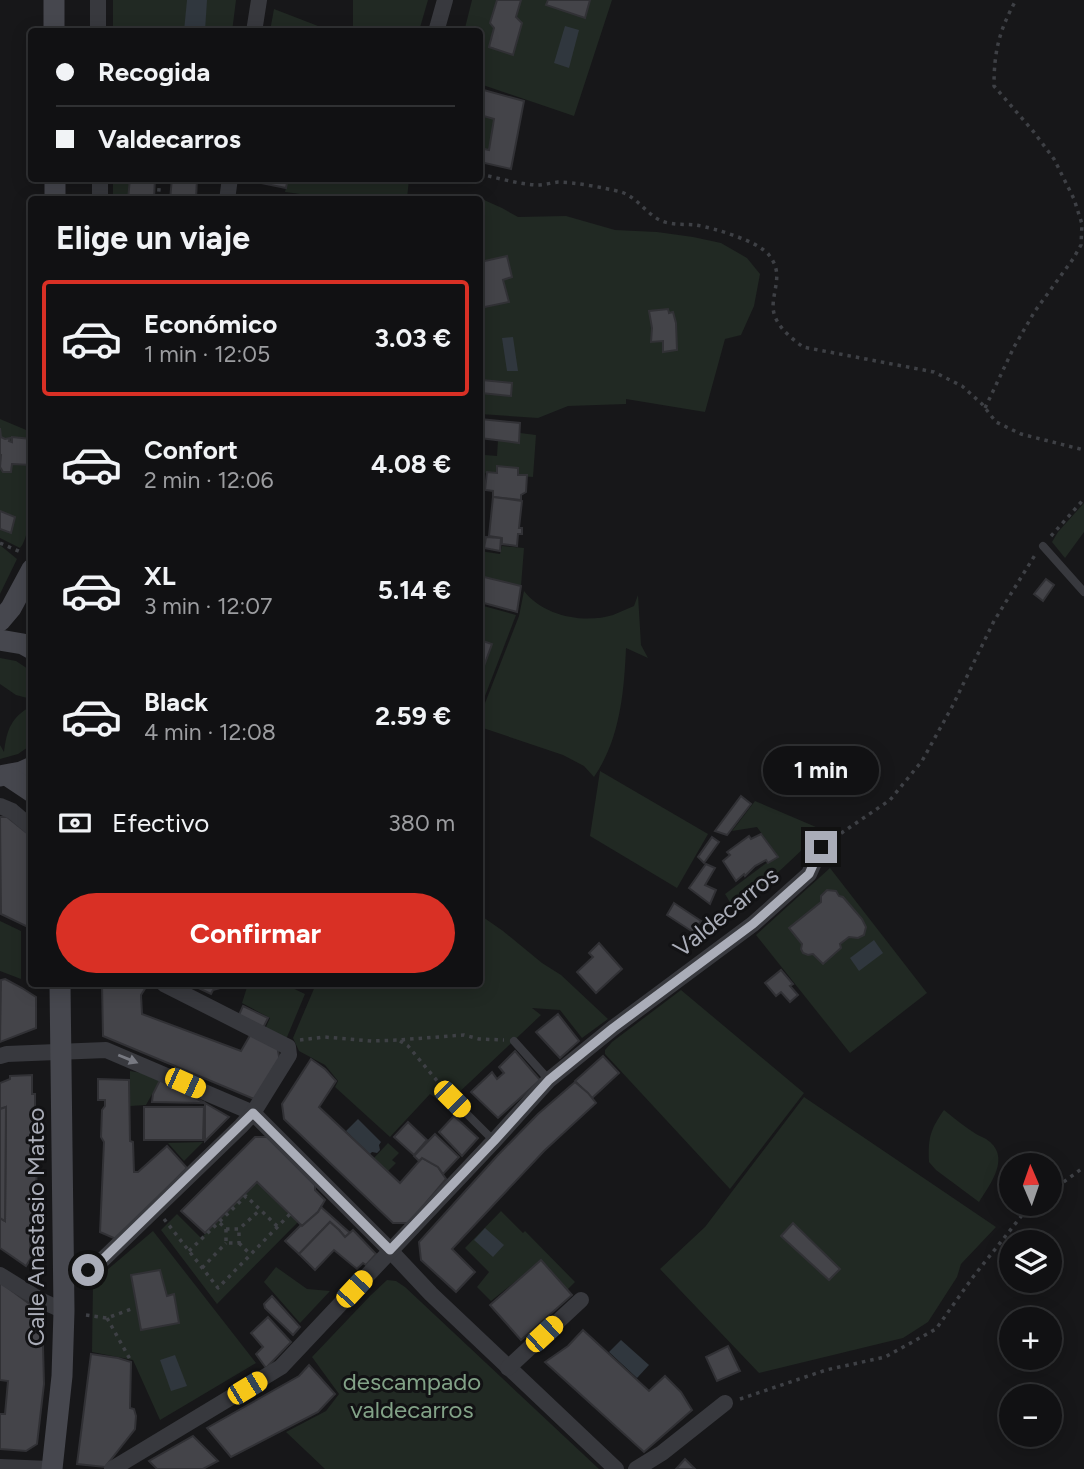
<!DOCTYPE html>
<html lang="es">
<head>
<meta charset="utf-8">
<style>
  body { margin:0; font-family:Figtree,sans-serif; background:#1a1a1c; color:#f1f3f6; height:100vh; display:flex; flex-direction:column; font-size:26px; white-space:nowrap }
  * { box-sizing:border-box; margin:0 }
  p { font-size:23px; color:#9c9da0 }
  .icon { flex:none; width:38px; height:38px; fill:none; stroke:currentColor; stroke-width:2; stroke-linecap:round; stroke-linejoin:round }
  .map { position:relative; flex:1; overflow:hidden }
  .details { position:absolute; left:28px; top:196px; width:455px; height:791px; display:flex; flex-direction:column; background:#111113; border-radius:7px; box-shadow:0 4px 18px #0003,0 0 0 2px #303133 }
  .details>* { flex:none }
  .guide { position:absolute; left:28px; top:28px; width:455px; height:154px; border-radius:7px; box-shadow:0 4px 18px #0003,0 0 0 2px #303133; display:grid; align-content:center; height:154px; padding:0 28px; background:#111113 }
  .needle { width:46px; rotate:358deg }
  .tools { position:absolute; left:999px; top:1153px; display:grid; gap:14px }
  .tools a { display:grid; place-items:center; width:63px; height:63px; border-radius:50%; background:#111113; box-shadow:0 4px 18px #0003,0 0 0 2px #303133; font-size:35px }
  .end { position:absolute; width:32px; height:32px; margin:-16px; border:9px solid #aaadb8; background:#111; box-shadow:0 0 0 4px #111 }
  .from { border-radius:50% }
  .bubble { position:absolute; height:49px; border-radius:24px; background:#111113; box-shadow:0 4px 18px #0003,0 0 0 2px #303133; font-size:23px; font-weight:700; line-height:49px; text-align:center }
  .car { position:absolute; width:21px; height:42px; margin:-21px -10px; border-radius:9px; box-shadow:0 0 5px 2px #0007; background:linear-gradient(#f5c518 24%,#345 0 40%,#f5c518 0 76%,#345 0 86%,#f5c518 0) }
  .guide b { display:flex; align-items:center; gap:24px; height:66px; font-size:26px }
  .guide b+b { border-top:2px solid #303133 }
  .guide i { width:18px; height:18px; background:#f1f3f6 }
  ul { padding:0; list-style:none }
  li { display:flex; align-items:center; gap:21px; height:116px; margin:0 14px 10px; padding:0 14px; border:4px solid transparent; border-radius:7px }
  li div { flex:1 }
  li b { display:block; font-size:26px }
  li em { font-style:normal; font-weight:700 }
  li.on { border-color:#d93025 }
  li>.icon { width:63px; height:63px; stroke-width:1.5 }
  h2 { padding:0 28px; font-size:32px; line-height:84px }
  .pay { display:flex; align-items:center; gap:18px; height:77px; padding:0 28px; font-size:26px }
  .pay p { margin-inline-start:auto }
  .button { display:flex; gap:14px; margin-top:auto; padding:14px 28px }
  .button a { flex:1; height:80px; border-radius:42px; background:#d93025; color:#fff; font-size:28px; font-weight:700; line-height:80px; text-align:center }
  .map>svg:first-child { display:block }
  .green { fill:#212923 }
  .water { fill:#30373e }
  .building { fill:#444449; stroke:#313135; stroke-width:2 }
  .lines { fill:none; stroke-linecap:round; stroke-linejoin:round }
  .path { stroke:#3e4045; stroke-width:3.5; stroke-dasharray:3.5 5; stroke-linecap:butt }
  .service { stroke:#38393e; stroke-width:8 }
  .minor { stroke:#38393e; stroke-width:16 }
  .secondary { stroke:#46474e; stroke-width:21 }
  .oneway { fill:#777981 }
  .route { stroke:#aaadb8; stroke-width:9 }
  .labels { text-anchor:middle; stroke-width:6; stroke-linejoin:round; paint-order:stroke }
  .street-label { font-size:24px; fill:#aaadb8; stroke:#121214 }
  .park-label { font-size:24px; fill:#82a287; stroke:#121214 }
</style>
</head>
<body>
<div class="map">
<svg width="1084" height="1469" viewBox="0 0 1084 1469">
  <rect width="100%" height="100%" fill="#171719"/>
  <!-- green -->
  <g class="green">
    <path d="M113 0H236L232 32 113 31Z"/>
    <path d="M353 0H428L419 31 353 32Z"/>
    <path d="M472 0H612L574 116 480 84V32H464Z"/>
    <path d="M274 9 331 31H270Z"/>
    <path d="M480 115 494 119 489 150 480 148Z"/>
    <path d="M113 179H152L151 199H113Z"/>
    <path d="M288 179H409L407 199H337L285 192Z"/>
    <path d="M480 200H484L502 208 518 217 566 216 615 230 657 232 693 237 721 243 747 258 760 274 754 306 741 335 725 339 705 412 626 399V404L568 406 538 418 480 414Z"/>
    <path d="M0 419 31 432C31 457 35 532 20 548L0 538Z"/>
    <path d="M520 433 536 435 533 477 482 473 485 455 497 456 498 440 519 443Z"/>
    <path d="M1084 503V532L1065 558 1052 542 1058 532Z"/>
    <path d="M0 545 17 559 0 594Z"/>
    <path d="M502 546 524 548 521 586 480 576V551L500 554Z"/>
    <path d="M524 591C543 616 584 624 613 615 620 612 627 609 634 606L638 595 641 645 648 658 626 648C624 693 620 739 594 777L584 766 563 755 480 727V716L519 616Z"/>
    <path d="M480 605 516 615 480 709Z"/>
    <path d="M0 658 16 661 31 671V699L16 695 0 684Z"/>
    <path d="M31 706V745L18 754 0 759V745L4 752C7 729 11 718 31 706Z"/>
    <path d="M600 771 708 834 677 888 590 836Z"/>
    <path d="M755 801 823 830 736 912 725 894 777 855 757 827 732 831Z"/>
    <path d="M830 868 927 993 850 1053 756 935Z"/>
    <path d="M480 915 503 931 542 963 561 975 608 1019 582 1038 560 1010 532 1008 541 1015 452 1099 444 1105 430 1094 390 1137 335 1087 338 1081 325 1065 299 1051 293 1038 316 984H480Z"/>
    <path d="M0 921 21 931V979L0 971Z"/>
    <path d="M248 984H284L305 994 285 1042 264 1031 270 1018 242 1003Z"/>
    <path d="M681 990 804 1093 730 1189 605 1054V1050L612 1042Z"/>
    <path d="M130 1071 147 1074 160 1080 146 1105 130 1106Z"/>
    <path d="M804 1097 996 1227 961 1264 957 1277 928 1322 903 1338 759 1373 660 1269 705 1227Z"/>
    <path d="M944 1110C954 1118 965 1127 976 1134 979 1136 983 1137 986 1139 1012 1156 991 1183 979 1202L936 1170 929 1162C928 1138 930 1130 944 1110Z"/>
    <path d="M203 1142 184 1161 168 1143Z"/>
    <path d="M388 1143 399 1153 392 1160 396 1163 387 1172 373 1159Z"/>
    <path d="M257 1182 298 1222 217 1304 161 1230 177 1214 201 1238Z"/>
    <path d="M501 1211 523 1233 525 1231 575 1282 567 1290 541 1261 491 1301 477 1287 489 1272 465 1248Z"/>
    <path d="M153 1231 256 1363 160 1420 133 1360 92 1352 93 1282Z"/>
    <path d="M276 1267 307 1289 330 1291 300 1323 264 1282Z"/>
    <path d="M387 1280 396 1281 405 1287 599 1469H325L286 1432 326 1411 339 1394 312 1357 370 1296Z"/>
  </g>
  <!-- water -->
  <g class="water">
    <path d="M187 0H207L205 31H184Z"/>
    <path d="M565 26 579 30 569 68 554 63Z"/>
    <path d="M513 337 518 371H507L502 338Z"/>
    <path d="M874 940 883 953 859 971 850 958Z"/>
    <path d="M358 1119 381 1142 379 1145 380 1150 377 1153 372 1152 370 1154 346 1131Z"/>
    <path d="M485 1228 504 1245 493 1257 474 1240Z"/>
    <path d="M621 1340 649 1365 637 1378 609 1352Z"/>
    <path d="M175 1355 187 1386 171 1391 160 1360Z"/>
  </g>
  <!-- building -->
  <g class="building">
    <path d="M497 0H521L516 17 522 23 513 55 489 47 494 28 490 23Z"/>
    <path d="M548 0H590L585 18 546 5Z"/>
    <path d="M480 89 524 101 511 169 480 162V148L489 150 494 119 480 115Z"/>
    <path d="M130 178H155L154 200H128Z"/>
    <path d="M172 178H197L196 200H170Z"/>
    <path d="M262 178H288L286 188 261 183Z"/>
    <path d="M507 256 512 277 503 280 509 302 480 308V262Z"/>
    <path d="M668 309 669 313 673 312 676 323 677 350 663 352V341L651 342 652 328 649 311Z"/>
    <path d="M482 380 512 383 511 396 481 393Z"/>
    <path d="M480 419 520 423 519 443 480 438Z"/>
    <path d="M0 428 1 437 5 439 10 438 9 441 12 442V437L32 439 31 465 12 464 11 472H3L0 467 1 455H0Z"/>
    <path d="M497 466 518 468V475H527L526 492 521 495V500L493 497V491L485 490 487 472 497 473Z"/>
    <path d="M493 497 522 501 519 528H522V534H518L517 546 502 544V538L489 536Z"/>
    <path d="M0 511 15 517 11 533 0 529Z"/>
    <path d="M486 537 501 538 500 551 484 548Z"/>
    <path d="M480 576 521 586 517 612 480 602Z"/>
    <path d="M1046 579 1054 585 1043 601 1034 594Z"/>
    <path d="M480 640 492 644 481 674 480 673Z"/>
    <path d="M741 796 751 804 727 835 715 831Z"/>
    <path d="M0 817H7L32 837V929L1 914Z"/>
    <path d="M761 834 778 857 768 863 766 860 755 866 745 876 744 874 736 881 723 861 730 855 727 852 749 836 751 839Z"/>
    <path d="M712 837 719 842 704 863 698 857Z"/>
    <path d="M706 864 715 868 705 885 716 890 710 904 689 888Z"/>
    <path d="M827 890 836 891 839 896 843 897 862 919 866 927 864 935 858 938 849 937 840 944 841 948 823 964 813 954 808 955 803 953 801 949 802 944 789 928 821 902V896Z"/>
    <path d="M674 903 701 921 693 932 667 915Z"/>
    <path d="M599 943 622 969 596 993 577 972 593 957 589 953Z"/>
    <path d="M781 970 793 984 790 986 798 995 790 1002 781 992 776 996 765 983Z"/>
    <path d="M5 979 22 988 36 997V1028L0 1042 1 980Z"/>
    <path d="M102 984H148L141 995 142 1014 241 1051 252 1032 277 1045 280 1062 254 1099 103 1036Z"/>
    <path d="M190 984H234L213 990 211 994Z"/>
    <path d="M243 1006 268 1018 262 1030 238 1017Z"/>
    <path d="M558 1014 579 1041 560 1058 536 1032Z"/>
    <path d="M515 1051 540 1080 498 1118 471 1092 492 1072 497 1079 504 1073 499 1067Z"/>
    <path d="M603 1056 619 1073 592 1098 575 1081Z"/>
    <path d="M311 1059 325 1069 336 1081 319 1107 400 1183 422 1158 438 1167 446 1179 409 1223H393L284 1119 282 1104Z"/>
    <path d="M32 1075V1094H35V1109H38L35 1243 30 1240 31 1258 26 1266 0 1248V1218L5 1221 6 1107 0 1109V1083L10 1079V1076Z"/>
    <path d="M98 1079 129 1080 130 1141 133 1142 134 1172H138L167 1146 187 1168 116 1239 100 1232 104 1142 101 1137 102 1110 105 1106V1100H98Z"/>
    <path d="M160 1080 205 1103 152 1102 153 1094Z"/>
    <path d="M575 1082 588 1093 596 1103 544 1151 452 1249 475 1272 456 1292 421 1260 419 1242 497 1156 538 1114Z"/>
    <path d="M205 1103 229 1117 205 1141Z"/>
    <path d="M6 1107 5 1221 0 1218V1109Z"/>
    <path d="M144 1107H204L203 1140H144Z"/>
    <path d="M454 1116 478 1138 462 1156 439 1132Z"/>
    <path d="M408 1122 427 1140 414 1155 394 1137Z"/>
    <path d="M435 1134 459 1157 443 1174 438 1167 422 1158 419 1161 414 1156Z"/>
    <path d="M255 1137H267L315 1185V1190L325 1200 318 1212 302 1226 257 1182 205 1233 181 1211Z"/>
    <path d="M321 1207 350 1233 345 1237 339 1230 330 1222 299 1254 285 1241 301 1225 302 1226 318 1212Z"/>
    <path d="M330 1222 339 1230 345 1237 353 1230 376 1254 366 1265 363 1263 357 1269 334 1250 315 1270 299 1254Z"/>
    <path d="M793 1223 840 1269 829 1280 781 1236Z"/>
    <path d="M541 1260 572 1295 521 1340 490 1305Z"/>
    <path d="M160 1270 167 1296 174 1294 179 1323 141 1330 131 1275Z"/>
    <path d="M0 1282 35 1308 42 1309 44 1384 37 1444 26 1451 0 1449V1414H5L8 1381 0 1380Z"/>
    <path d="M272 1296 300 1327 293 1335 265 1308 264 1304Z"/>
    <path d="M268 1317 291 1342 266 1368 256 1354 263 1347 251 1333Z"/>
    <path d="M583 1330 649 1391 665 1376 681 1392 692 1410 644 1452 545 1362 568 1346Z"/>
    <path d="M728 1346 740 1371 717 1381 706 1357Z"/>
    <path d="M91 1354 118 1358 131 1362 130 1408 134 1409 136 1416 135 1429 105 1467 77 1464Z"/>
    <path d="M309 1365 335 1394 318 1412 231 1457 207 1428 299 1376Z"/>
    <path d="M193 1436 218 1461 203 1469H157L149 1461Z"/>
    <path d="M685 1459 695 1469H676Z"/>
  </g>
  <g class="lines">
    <!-- path -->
    <g class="path">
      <path d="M480 174C498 178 518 184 537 185 544 185 551 183 558 182 573 182 606 188 621 192 640 198 649 220 669 223 678 225 687 224 696 225 714 228 758 241 769 255 783 273 774 286 773 306 773 324 790 337 803 347L934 372 962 386 982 404 996 422 1021 434 1084 450"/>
      <path d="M158 200 160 178"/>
      <path d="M985 408 1014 347 1035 311 1073 259 1081 245 1082 224 1074 199 1054 159 1033 131 994 86C994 51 999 31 1016 0"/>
      <path d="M1051 536 1084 499"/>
      <path d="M0 543 23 553"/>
      <path d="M834 838 890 800 922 761 953 705 994 621 1035 555"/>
      <path d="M300 1040 324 1037 372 1041 398 1040 464 1035 479 1039 504 1040"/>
      <path d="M400 1041 408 1046 444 1089"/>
      <path d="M1050 1192 1084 1167"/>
      <path d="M164 1219 218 1288 290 1214"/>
      <path d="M220 1223 226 1229H239L260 1210"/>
      <path d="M226 1229V1243H239V1230"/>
      <path d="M239 1243 250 1254"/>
      <path d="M189 1251 246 1196 278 1227"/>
      <path d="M202 1268 226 1243"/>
      <path d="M86 1315 107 1318 134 1308"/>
      <path d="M107 1318 131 1361"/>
      <path d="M740 1399 826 1370 885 1357 936 1329 973 1277 1027 1209 1034 1204"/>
    </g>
    <!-- service -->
    <g class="service">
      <path d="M1043 546 1084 592"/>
      <path d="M514 1041 549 1080"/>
      <path d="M452 1099 494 1141"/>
    </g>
    <!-- minor -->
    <g class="minor">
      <path d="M98 0V32"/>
      <path d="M254 32 259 0"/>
      <path d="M436 32 445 0"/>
      <path d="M100 178V200"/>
      <path d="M227 200 230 178"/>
      <path d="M0 806 12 811 32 828"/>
      <path d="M0 1056 7 1054 106 1050 253 1113 384 1244 431 1294 616 1469"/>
      <path d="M64 1274 87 1270 95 1267 241 1126 253 1113 289 1055 288 1047 164 984"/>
      <path d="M0 1275 42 1301 64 1311"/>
      <path d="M508 1368 581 1300"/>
      <path d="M0 1467 50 1469"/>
      <path d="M112 1469 281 1367 494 1141 549 1080 613 1028 753 924 809 874 821 847"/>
      <path d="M636 1469 662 1453 725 1403"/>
    </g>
    <!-- secondary -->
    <g class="secondary">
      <path d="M54 0V32"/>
      <path d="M55 178V200"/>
      <path d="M0 621 11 608 32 569"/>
      <path d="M0 640 23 644 32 649"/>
      <path d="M0 776 21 772 32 767"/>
      <path d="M8 776 32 792"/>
      <path d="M52 1469 62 1376 64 1311 60 984"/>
    </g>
  </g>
  <!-- one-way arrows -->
  <defs><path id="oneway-solid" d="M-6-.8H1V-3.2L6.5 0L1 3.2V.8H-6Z" transform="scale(1.75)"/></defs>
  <use class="oneway" href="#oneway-solid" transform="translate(128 1059) rotate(22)"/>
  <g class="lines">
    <!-- route -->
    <path class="route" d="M88 1270 95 1267 253 1113 390 1250 494 1141 549 1080 613 1028 753 924 809 874 821 847"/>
  </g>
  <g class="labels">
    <!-- street labels -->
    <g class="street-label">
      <text transform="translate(726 912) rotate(-39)" y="8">Valdecarros</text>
      <text transform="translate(36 1227) rotate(-90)" y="8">Calle Anastasio Mateo</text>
    </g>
    <!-- park labels -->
    <g class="park-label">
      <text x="412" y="1390">descampado<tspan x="412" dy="28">valdecarros</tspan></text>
    </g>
  </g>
</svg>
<div class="tools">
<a><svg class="needle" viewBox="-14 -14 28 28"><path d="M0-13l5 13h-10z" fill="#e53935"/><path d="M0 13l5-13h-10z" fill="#9c9da0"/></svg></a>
<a><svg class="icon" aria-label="layers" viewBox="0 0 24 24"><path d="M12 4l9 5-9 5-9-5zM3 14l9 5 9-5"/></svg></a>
<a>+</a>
<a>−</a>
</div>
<i class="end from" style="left:88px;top:1270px"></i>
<i class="end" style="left:821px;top:847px"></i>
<div class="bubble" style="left:763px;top:746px;width:116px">1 min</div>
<i class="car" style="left:185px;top:1083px;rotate:114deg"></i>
<i class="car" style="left:452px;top:1099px;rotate:135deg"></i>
<i class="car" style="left:354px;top:1289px;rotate:43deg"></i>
<i class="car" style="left:544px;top:1334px;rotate:47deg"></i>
<i class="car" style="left:247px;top:1388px;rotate:59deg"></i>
<div class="guide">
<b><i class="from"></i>Recogida</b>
<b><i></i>Valdecarros</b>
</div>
<section class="details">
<h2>Elige un viaje</h2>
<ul>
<li class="on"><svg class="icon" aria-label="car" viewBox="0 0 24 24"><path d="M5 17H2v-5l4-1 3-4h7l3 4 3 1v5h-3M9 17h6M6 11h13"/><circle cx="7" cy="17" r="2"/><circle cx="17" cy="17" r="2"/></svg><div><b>Económico</b><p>1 min · 12:05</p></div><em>3.03 €</em></li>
<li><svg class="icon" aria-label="car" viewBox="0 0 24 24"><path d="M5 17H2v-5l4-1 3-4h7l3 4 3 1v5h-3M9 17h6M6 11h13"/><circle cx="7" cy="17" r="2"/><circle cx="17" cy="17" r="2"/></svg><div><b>Confort</b><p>2 min · 12:06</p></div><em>4.08 €</em></li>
<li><svg class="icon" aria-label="car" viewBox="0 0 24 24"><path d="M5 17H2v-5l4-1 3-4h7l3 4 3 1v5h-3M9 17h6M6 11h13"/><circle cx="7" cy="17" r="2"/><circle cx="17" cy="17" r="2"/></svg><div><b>XL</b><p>3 min · 12:07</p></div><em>5.14 €</em></li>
<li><svg class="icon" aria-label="car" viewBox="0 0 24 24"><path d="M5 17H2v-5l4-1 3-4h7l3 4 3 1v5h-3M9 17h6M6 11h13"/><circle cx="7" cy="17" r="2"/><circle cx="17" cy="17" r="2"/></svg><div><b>Black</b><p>4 min · 12:08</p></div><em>2.59 €</em></li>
</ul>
<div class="pay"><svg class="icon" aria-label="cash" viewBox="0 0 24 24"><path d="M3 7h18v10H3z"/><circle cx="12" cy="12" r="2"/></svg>Efectivo<p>380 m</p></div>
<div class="button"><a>Confirmar</a></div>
</section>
</div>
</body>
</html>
